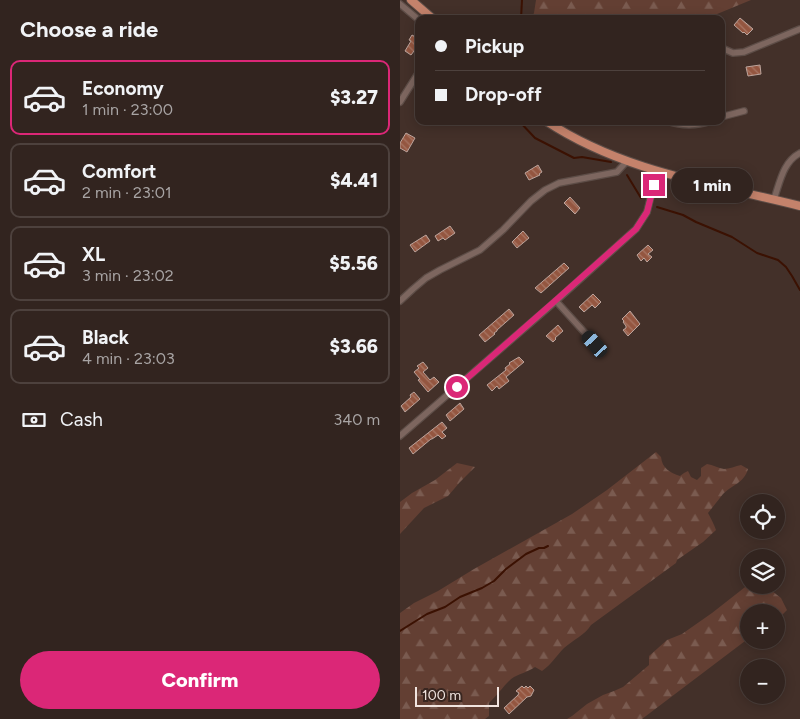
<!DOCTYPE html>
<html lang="en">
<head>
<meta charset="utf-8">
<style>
  body { margin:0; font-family:Figtree,sans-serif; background:#3a2c28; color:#f1f3f6; height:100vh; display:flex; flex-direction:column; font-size:19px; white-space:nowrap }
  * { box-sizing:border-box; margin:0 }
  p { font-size:16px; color:#a8a4a4 }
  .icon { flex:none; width:28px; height:28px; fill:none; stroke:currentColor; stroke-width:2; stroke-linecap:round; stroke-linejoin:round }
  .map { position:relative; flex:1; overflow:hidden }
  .panel { display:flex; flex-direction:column; background:#32241f; width:400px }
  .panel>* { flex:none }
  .top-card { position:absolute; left:15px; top:15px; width:310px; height:110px; border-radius:10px; box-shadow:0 2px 12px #0003,0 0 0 1px #4d413d; display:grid; align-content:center; height:110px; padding:0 20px; background:#32241f }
  .buttons { position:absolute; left:340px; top:494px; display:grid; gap:10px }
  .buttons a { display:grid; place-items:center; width:45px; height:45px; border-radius:50%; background:#32241f; box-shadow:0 2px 12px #0003,0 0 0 1px #4d413d; font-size:25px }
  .scale { position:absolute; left:15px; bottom:12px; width:84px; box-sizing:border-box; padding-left:5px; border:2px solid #f1e4df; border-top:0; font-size:14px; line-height:18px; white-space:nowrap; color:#f1e4df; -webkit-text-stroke:4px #392620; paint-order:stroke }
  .end { position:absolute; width:22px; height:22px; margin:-11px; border:6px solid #db2777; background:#fff; box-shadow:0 0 0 2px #fff }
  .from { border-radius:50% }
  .bubble { position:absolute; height:35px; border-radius:18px; background:#32241f; box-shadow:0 2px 12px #0003,0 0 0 1px #4d413d; font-size:16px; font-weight:800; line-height:35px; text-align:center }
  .car { position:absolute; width:15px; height:30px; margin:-15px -8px; border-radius:6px; box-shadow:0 0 4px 1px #0007; background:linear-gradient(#222 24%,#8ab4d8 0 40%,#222 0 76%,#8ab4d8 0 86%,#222 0) }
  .top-card b { display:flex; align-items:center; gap:18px; height:48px; font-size:19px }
  .top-card b+b { border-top:1px solid #4d413d }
  .top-card i { width:12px; height:12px; background:#f1f3f6 }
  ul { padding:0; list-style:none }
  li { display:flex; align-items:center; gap:15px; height:75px; margin:0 10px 8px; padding:0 10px; border:2px solid #4d413d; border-radius:10px }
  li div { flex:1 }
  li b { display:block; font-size:19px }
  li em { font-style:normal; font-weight:800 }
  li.current { border-color:#db2777 }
  li>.icon { width:45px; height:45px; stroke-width:1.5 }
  h2 { padding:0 20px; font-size:22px; line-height:60px }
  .pay { display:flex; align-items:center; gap:12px; height:55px; padding:0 20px; font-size:19px }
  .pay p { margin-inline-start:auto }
  .button { display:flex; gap:10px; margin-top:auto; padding:10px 20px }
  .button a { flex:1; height:58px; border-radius:30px; background:#db2777; color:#fff; font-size:20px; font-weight:800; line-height:58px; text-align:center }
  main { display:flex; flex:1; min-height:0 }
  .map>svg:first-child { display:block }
  .forest { fill:url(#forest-firs) }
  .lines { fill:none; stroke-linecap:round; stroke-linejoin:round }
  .stream { stroke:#3b1102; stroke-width:2 }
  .building { fill:url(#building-back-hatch); stroke:#bca49c }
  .minor-casing { stroke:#5d4d47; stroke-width:8 }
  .major-casing { stroke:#5d4d47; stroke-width:10 }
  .minor { stroke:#7d665f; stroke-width:5.5 }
  .major { stroke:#c4826b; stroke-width:8 }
  .route { stroke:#db2777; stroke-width:6 }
</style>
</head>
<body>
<main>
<section class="panel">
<h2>Choose a ride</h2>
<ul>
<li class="current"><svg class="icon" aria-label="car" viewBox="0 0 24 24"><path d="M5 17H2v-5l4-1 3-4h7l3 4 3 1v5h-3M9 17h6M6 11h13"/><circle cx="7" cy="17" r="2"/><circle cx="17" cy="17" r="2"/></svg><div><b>Economy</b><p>1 min · 23:00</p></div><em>$3.27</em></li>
<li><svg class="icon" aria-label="car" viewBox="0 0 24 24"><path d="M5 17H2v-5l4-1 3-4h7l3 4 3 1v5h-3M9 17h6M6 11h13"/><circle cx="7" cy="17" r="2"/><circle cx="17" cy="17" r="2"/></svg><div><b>Comfort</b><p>2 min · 23:01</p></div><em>$4.41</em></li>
<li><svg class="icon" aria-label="car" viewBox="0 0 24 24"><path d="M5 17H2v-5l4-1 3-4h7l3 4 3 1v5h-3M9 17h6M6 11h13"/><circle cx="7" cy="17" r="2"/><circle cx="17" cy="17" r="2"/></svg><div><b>XL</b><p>3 min · 23:02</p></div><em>$5.56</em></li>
<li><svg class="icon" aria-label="car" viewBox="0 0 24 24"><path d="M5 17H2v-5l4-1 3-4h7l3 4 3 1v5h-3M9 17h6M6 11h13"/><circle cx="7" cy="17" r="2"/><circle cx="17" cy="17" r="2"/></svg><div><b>Black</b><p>4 min · 23:03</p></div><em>$3.66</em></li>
</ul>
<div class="pay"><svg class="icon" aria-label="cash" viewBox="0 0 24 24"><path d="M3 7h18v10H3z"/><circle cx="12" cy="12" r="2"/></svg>Cash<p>340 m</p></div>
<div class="button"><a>Confirm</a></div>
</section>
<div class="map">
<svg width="400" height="719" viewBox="0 0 400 719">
  <defs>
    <pattern id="forest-firs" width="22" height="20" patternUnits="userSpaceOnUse" patternTransform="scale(1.25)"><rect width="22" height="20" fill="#633f33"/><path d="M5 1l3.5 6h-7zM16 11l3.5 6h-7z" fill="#7a5b50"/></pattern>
    <pattern id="building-back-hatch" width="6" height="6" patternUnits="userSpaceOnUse" patternTransform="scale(1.25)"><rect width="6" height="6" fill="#945640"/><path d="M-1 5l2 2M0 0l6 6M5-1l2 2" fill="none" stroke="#a97664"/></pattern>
  </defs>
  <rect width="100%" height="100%" fill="#433029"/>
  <!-- forest -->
  <g class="forest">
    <path d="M136 0H351L305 19H131L134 13Z"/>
    <path d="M256 452 261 457C262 468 270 473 280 476L284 473 288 471 291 477 297 480 301 476V468L307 464C313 465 318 468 324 469 329 469 336 466 341 465L348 469C344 483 332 485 323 494 318 500 313 507 308 513 311 519 314 524 316 530L303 542 277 560 276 563 191 625C185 635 173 640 164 648 156 656 151 665 142 671L135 667C128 672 121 673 114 677 107 681 97 696 89 703V716L85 719H0V613L14 603 38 591 74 569 172 514 207 490Z"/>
    <path d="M57 463 75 467 60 482 48 496 24 508 0 534V502L12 493 35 480Z"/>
    <path d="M349 584 363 585 367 587 381 598 387 610 376 621V612H349V638L242 719H167L172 716 187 704 203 695 214 691 223 687 249 665V656L267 640 282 634 312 613Z"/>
  </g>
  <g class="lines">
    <!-- stream -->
    <g class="stream">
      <path d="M121 19 122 0"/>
      <path d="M119 121 135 138 174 158 182 157 211 162"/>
      <path d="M227 175 241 198"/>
      <path d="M257 207 283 215 296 222 332 237 357 253 378 260 386 267 392 276 400 290"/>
      <path d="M0 631 27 614 45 607 60 597 82 588 94 581 106 569 126 554 139 548H144L148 546"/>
    </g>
  </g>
  <!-- building -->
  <g class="building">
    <path d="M340 18 353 29 347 35 344 32 343 33 334 25Z"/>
    <path d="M12 35 19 39V48L17 47 11 55 5 51 11 41 9 40Z"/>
    <path d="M360 65 361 74 348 76 346 67Z"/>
    <path d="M6 133 15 138 7 152 0 148V143Z"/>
    <path d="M138 165 142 172 139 174 140 175 129 180 125 173Z"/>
    <path d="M170 197 180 208 175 214 164 203Z"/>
    <path d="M50 226 55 233 45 240 43 238 38 241 35 236Z"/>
    <path d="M123 231 129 238 117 248 112 242Z"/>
    <path d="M26 235 30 241 15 252 10 245Z"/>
    <path d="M248 245 253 250 248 254 252 257 247 262 244 258 241 261 237 255Z"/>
    <path d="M164 263 169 268 141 293 135 288Z"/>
    <path d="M193 294 201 302 195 308 192 305 184 312 179 307Z"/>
    <path d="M109 309 114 315 97 330V331L94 333 95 334 85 342 79 335Z"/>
    <path d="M230 311 240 324 228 336 223 330 226 328V326L223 322 224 321 222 319Z"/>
    <path d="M158 325 163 331 155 338 156 339 153 342 146 336Z"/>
    <path d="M119 357 124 362 106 377 109 381 99 389 97 386 92 391 87 385 106 370 105 368 110 364 109 363Z"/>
    <path d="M23 362 28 368 23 372 30 380 34 377 39 382 28 392 18 380 20 379 14 372 19 368 17 366Z"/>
    <path d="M14 392 20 399 5 412 1 406 11 397 10 395Z"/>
    <path d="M60 403 64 409 50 421 46 415Z"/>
    <path d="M42 422 47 428 42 432 46 436 42 439 38 435 32 439H31L13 454 9 448Z"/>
    <path d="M122 686 124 688 126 686 128 688 130 686 134 690 131 696 127 697 109 714 104 708 118 695 119 693 116 691Z"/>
  </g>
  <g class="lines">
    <!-- minor casing -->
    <g class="minor-casing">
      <g id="minor">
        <path d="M0 4 19 20"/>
        <path d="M321 47 324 49 333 53 344 52 400 29"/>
        <path d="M0 102 19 72"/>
        <path d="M321 117 344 111"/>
        <path d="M267 121C282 126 296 126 311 121"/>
        <path d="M374 199C380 182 383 162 400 153"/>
        <path d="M0 301 13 289 26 278 40 270 80 250 103 230 131 201 145 190 159 183 217 172 227 161"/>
        <path d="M156 301 195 344 200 347"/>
        <path d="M0 436 156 301 236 229 247 212 257 171"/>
      </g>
    </g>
    <!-- major casing -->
    <g class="major-casing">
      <g id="major">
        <path d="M11 0 33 19"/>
        <path d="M146 121C223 172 313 184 400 206"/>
      </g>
    </g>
    <!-- minor -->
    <use href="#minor" class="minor"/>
    <!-- major -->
    <use href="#major" class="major"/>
  </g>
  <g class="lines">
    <!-- route -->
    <path class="route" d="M57 387 156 300 236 229 247 212 254 185"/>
  </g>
</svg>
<div class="buttons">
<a><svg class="icon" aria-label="locate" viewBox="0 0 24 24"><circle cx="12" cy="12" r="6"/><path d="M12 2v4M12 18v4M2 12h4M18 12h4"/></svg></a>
<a><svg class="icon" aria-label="layers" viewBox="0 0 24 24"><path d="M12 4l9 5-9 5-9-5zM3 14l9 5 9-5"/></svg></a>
<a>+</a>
<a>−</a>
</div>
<div class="scale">100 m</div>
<i class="end from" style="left:57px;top:387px"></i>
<i class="end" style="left:254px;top:185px"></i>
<div class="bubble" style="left:271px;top:168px;width:82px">1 min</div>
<i class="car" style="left:195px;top:344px;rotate:318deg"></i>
<div class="top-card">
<b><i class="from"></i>Pickup</b>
<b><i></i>Drop-off</b>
</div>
</div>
</main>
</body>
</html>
